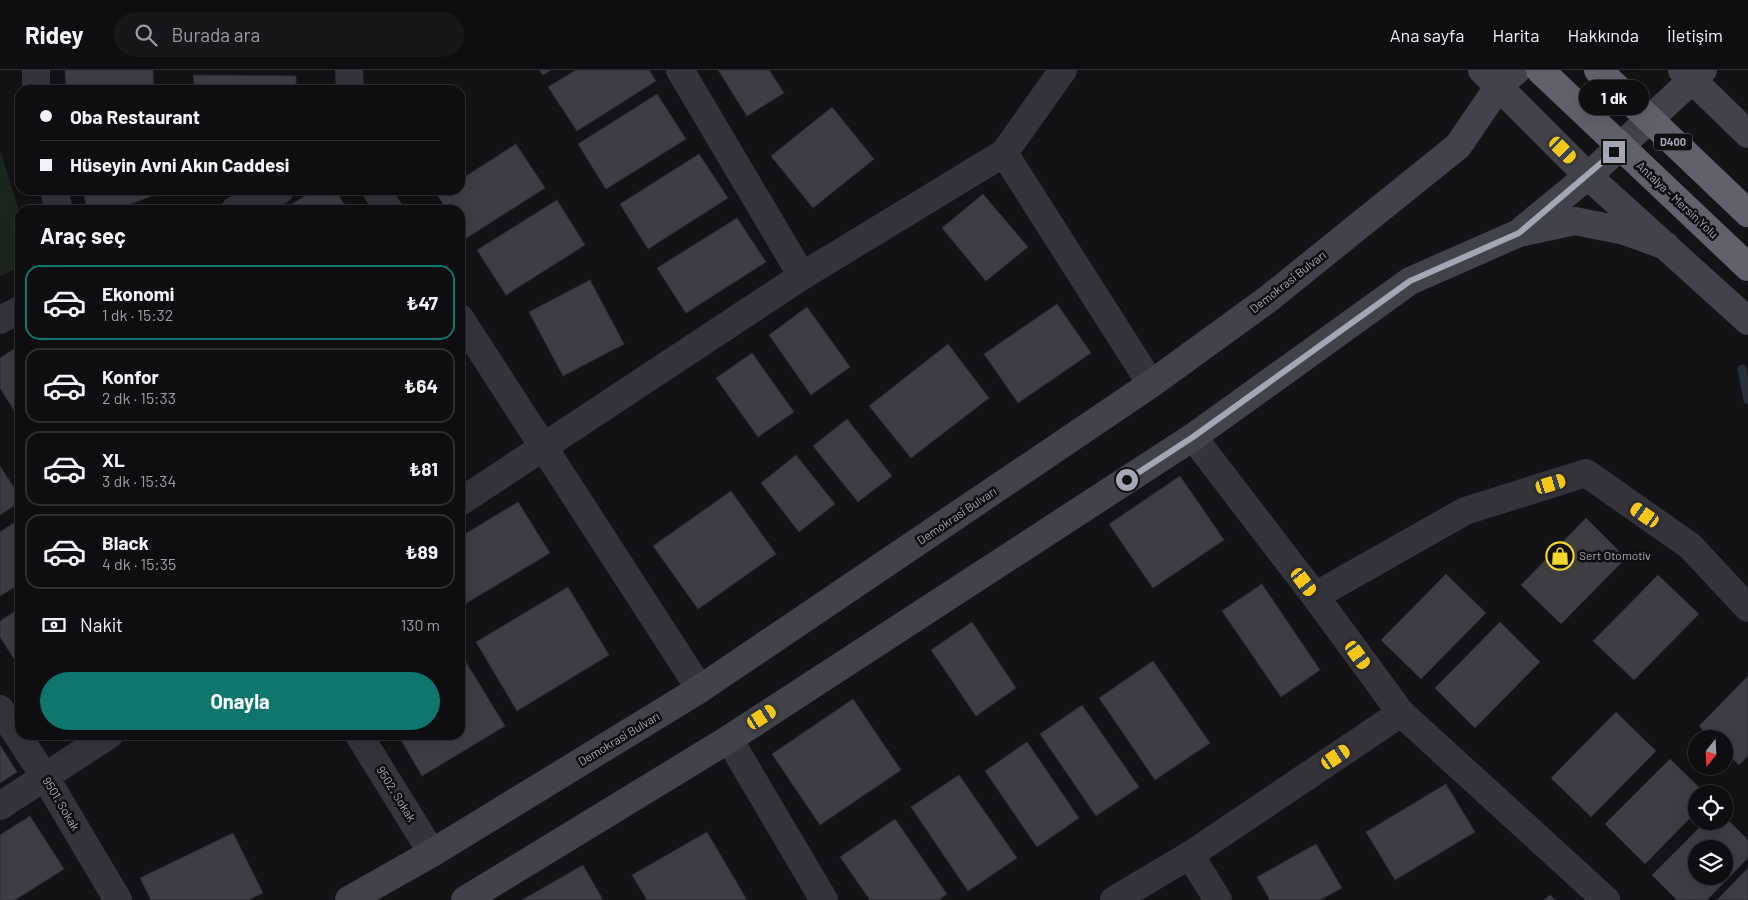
<!DOCTYPE html>
<html lang="tr">
<head>
<meta charset="utf-8">
<style>
  body { margin:0; font-family:Barlow,sans-serif; background:#171719; color:#f1f3f6; height:100vh; display:flex; flex-direction:column; font-size:19px; white-space:nowrap }
  * { box-sizing:border-box; margin:0 }
  p { font-size:16px; color:#9b9c9f }
  .icon { flex:none; width:28px; height:28px; fill:none; stroke:currentColor; stroke-width:2; stroke-linecap:round; stroke-linejoin:round }
  .map { position:relative; flex:1; overflow:hidden }
  .panel { position:absolute; left:15px; top:135px; width:450px; height:535px; display:flex; flex-direction:column; background:#0e0e10; border-radius:15px; box-shadow:0 5px 20px #0002,0 0 0 1px #2e2e30 }
  .panel>* { flex:none }
  .banner { position:absolute; left:15px; top:15px; width:450px; height:110px; border-radius:15px; box-shadow:0 5px 20px #0002,0 0 0 1px #2e2e30; display:grid; align-content:center; height:110px; padding:0 25px; background:#0e0e10 }
  .needle { width:32px; rotate:198deg }
  .fabs { position:absolute; left:1688px; top:660px; display:grid; gap:10px }
  .fabs a { display:grid; place-items:center; width:45px; height:45px; border-radius:50%; background:#0e0e10; box-shadow:0 5px 20px #0002,0 0 0 1px #2e2e30; font-size:25px }
  .end { position:absolute; width:22px; height:22px; margin:-11px; border:6px solid #a4a6b5; background:#111; box-shadow:0 0 0 2px #111 }
  .from { border-radius:50% }
  .bubble { position:absolute; height:35px; border-radius:18px; background:#0e0e10; box-shadow:0 5px 20px #0002,0 0 0 1px #2e2e30; font-size:16px; font-weight:700; line-height:35px; text-align:center }
  .car { position:absolute; width:15px; height:30px; margin:-15px -8px; border-radius:6px; box-shadow:0 0 4px 1px #0007; background:linear-gradient(#f5c518 24%,#345 0 40%,#f5c518 0 76%,#345 0 86%,#f5c518 0) }
  .banner b { display:flex; align-items:center; gap:18px; height:48px; font-size:19px }
  .banner b+b { border-top:1px solid #2e2e30 }
  .banner i { width:12px; height:12px; background:#f1f3f6 }
  ul { padding:0; list-style:none }
  li { display:flex; align-items:center; gap:15px; height:75px; margin:0 10px 8px; padding:0 15px; border:2px solid #2e2e30; border-radius:15px }
  li div { flex:1 }
  li b { display:block; font-size:19px }
  li em { font-style:normal; font-weight:700 }
  li.on { border-color:#0f766e }
  li>.icon { width:45px; height:45px; stroke-width:1.5 }
  h2 { padding:0 25px; font-size:22px; line-height:60px }
  .pay { display:flex; align-items:center; gap:12px; height:55px; padding:0 25px; font-size:19px }
  .pay p { margin-inline-start:auto }
  .action { display:flex; gap:10px; margin-top:auto; padding:10px 25px }
  .action a { flex:1; height:58px; border-radius:30px; background:#0f766e; color:#fff; font-size:20px; font-weight:700; line-height:58px; text-align:center }
  header { display:flex; align-items:center; gap:30px; box-sizing:border-box; height:70px; padding:0 25px; background:#0e0e10; border-bottom:1px solid #2e2e30 }
  header strong { font-size:24px }
  nav { display:flex; gap:28px; margin-inline-start:auto; font-size:18px }
  .search { width:350px; height:45px; background:#171719; display:flex; align-items:center; gap:12px; box-sizing:border-box; padding:0 18px; border-radius:28px; color:#9b9c9f; font-size:19px }
  .map>svg:first-child { display:block }
  .green { fill:#1d251f }
  .lines { fill:none; stroke-linecap:round; stroke-linejoin:round }
  .stream { stroke:#292f38; stroke-width:9 }
  .building { fill:#3d3d42; stroke:#2e2d31; fill-rule:evenodd }
  .street { stroke:#34343a; stroke-width:28 }
  .secondary { stroke:#42424a; stroke-width:28 }
  .highway-bridge { stroke:#60616b; stroke-width:28 }
  .route { stroke:#a4a6b5; stroke-width:6 }
  .labels { text-anchor:middle; stroke-width:5; stroke-linejoin:round; paint-order:stroke }
  .shield { fill:#0e0e10; stroke:#777884; stroke-width:1 }
  .shield-label { font-size:11px; font-weight:bold; fill:#a4a6b5 }
  .street-label { font-size:12px; fill:#a4a6b5; stroke:#0e0e10 }
  .poi-label { font-size:12px; fill:#a4a6b5; stroke:#0e0e10; text-anchor:start }
</style>
</head>
<body>
<header>
<strong>Ridey</strong>
<div class="search"><svg class="icon" aria-label="search" viewBox="0 0 24 24"><circle cx="10" cy="10" r="6"/><path d="M15 15l6 6"/></svg>Burada ara</div>
<nav><a>Ana sayfa</a><a>Harita</a><a>Hakkında</a><a>İletişim</a></nav>
</header>
<div class="map">
<svg width="1748" height="830" viewBox="0 0 1748 830">
  <rect width="100%" height="100%" fill="#131315"/>
  <!-- green -->
  <path class="green" d="M0 79 20 144V197L0 206Z"/>
  <g class="lines">
    <!-- stream -->
    <path class="stream" d="M1742 299 1748 330"/>
  </g>
  <!-- building -->
  <g class="building">
    <path d="M65 0H153L154 20H66Z"/>
    <path d="M539 0H551L543 5Z"/>
    <path d="M576 0H649L656 11 577 61 548 17Z"/>
    <path d="M718 0H769L784 23 747 46Z"/>
    <path d="M193 5 296 6V20H195Z"/>
    <path d="M657 24 686 69 606 119 578 74Z"/>
    <path d="M832 37 874 89 813 138 771 86Z"/>
    <path d="M516 74 545 118 465 169 460 161V140H447L437 124 443 120H460V110Z"/>
    <path d="M699 84 728 128 648 179 620 134Z"/>
    <path d="M83 120H168L114 140H87Z"/>
    <path d="M315 120H335L348 140H282Z"/>
    <path d="M983 124 1028 177 986 211 942 158Z"/>
    <path d="M557 130 585 175 506 225 477 180Z"/>
    <path d="M737 148 766 192 686 243 657 198Z"/>
    <path d="M590 210 624 274 563 306 529 242Z"/>
    <path d="M1057 234 1091 283 1018 333 984 284Z"/>
    <path d="M807 237 850 297 811 325 769 265Z"/>
    <path d="M948 274 989 328 911 388 869 336Z"/>
    <path d="M20 275V339L15 342 0 318V288Z"/>
    <path d="M752 283 794 342 758 367 716 308Z"/>
    <path d="M847 349 892 406 858 432 813 376Z"/>
    <path d="M796 385 835 434 799 462 761 413Z"/>
    <path d="M0 396 20 427V432L0 445Z"/>
    <path d="M1180 406 1224 470 1153 518 1109 454Z"/>
    <path d="M731 421 776 484 698 539 653 476Z"/>
    <path d="M518 432 550 483 465 534 460 526V467Z"/>
    <path d="M1586 448 1626 488 1561 554 1521 515Z"/>
    <path d="M20 449V514L0 526V462Z"/>
    <path d="M1446 504 1486 543 1421 609 1381 570Z"/>
    <path d="M1658 505 1699 544 1634 610 1593 571Z"/>
    <path d="M1262 514 1320 600 1281 627 1222 541Z"/>
    <path d="M568 517 609 585 517 641 476 572Z"/>
    <path d="M20 538V598L0 567V551Z"/>
    <path d="M972 552 1016 618 976 646 931 580Z"/>
    <path d="M1500 552 1540 592 1475 658 1435 618Z"/>
    <path d="M464 589 505 656 422 706 398 665H460V591Z"/>
    <path d="M1153 591 1210 673 1155 710 1099 628Z"/>
    <path d="M1748 606V686L1739 695 1724 681V669H1711L1699 656Z"/>
    <path d="M853 629 901 700 820 755 772 684Z"/>
    <path d="M1082 635 1139 717 1096 746 1040 664Z"/>
    <path d="M1616 642 1656 681 1591 747 1551 708Z"/>
    <path d="M1027 672 1079 748 1037 777 985 701Z"/>
    <path d="M0 675 17 702 0 713Z"/>
    <path d="M1670 689 1706 724H1696V742L1645 794 1605 754Z"/>
    <path d="M959 705 1017 788 968 821 911 737Z"/>
    <path d="M1446 714 1475 762 1395 810 1366 762Z"/>
    <path d="M30 746 64 799 15 830H0V765Z"/>
    <path d="M1724 746 1748 770V788L1707 830H1677L1652 805 1706 751H1724ZM1696 779H1724V806H1696Z"/>
    <path d="M895 749 947 824 939 830H870L840 787Z"/>
    <path d="M707 762 747 830H647L632 805Z"/>
    <path d="M233 763 263 823 248 830H151L140 808Z"/>
    <path d="M1316 774 1342 818 1320 830H1270L1257 807Z"/>
    <path d="M583 795 603 830H522Z"/>
    <path d="M1748 798V830H1717Z"/>
    <path d="M1550 825 1555 830H1544Z"/>
  </g>
  <g class="lines">
    <!-- street -->
    <g class="street">
      <path d="M36 0V20"/>
      <path d="M349 0 350 20"/>
      <path d="M680 0 802 206"/>
      <path d="M1004 83 1151 314"/>
      <path d="M54 120 59 140"/>
      <path d="M376 120 389 140"/>
      <path d="M235 140 280 120"/>
      <path d="M460 248 700 619"/>
      <path d="M0 250 20 240"/>
      <path d="M1193 367 1315 526 1401 643 1606 830"/>
      <path d="M460 432 802 206 1004 83 1063 0"/>
      <path d="M1315 526 1465 441 1586 403 1690 476 1748 538"/>
      <path d="M0 639 45 707 118 830"/>
      <path d="M359 665 432 783"/>
      <path d="M729 669 824 830"/>
      <path d="M0 736 109 665"/>
      <path d="M1190 785 1218 830"/>
      <path d="M1114 830 1190 785 1401 643"/>
    </g>
    <!-- secondary -->
    <g class="secondary">
      <path d="M1482 0 1588 106 1748 251"/>
      <path d="M1682 0 1748 64"/>
      <path d="M1522 160 1588 106 1703 0"/>
      <path d="M349 830 432 783 700 619 1151 314 1268 229 1458 76 1499 16 1517 0"/>
      <path d="M465 830 729 669 1193 367 1410 211 1519 163 1575 151 1625 161 1666 176"/>
    </g>
    <!-- highway-bridge -->
    <g class="highway-bridge">
      <path d="M1540 0 1748 197"/>
      <path d="M1598 0 1748 143"/>
    </g>
  </g>
  <g class="lines">
    <!-- route -->
    <path class="route" d="M1127 410 1193 367 1410 211 1519 163 1614 82"/>
  </g>
  <!-- icons -->
  <defs>
    <g id="shop-ring" transform="scale(1.4375)"><circle r="9.5" fill="#0e0e10" stroke="#f4d72c" stroke-width="1.5"/><path d="M-5-2.5h2.3a2.7 3.5 0 0 1 5.4 0H5L5.5 6h-11ZM-1.5-2.5h3a1.5 2.3 0 0 0-3 0Z" fill="#f4d72c"/></g>
  </defs>
  <g fill-rule="evenodd">
    <use href="#shop-ring" x="1560" y="486"/>
  </g>
  <g class="labels">
    <!-- shield labels -->
    <rect class="shield" x="1654" y="63.5" width="38" height="17" rx="4"/>
    <g class="shield-label">
      <text x="1673" y="76">D400</text>
    </g>
    <!-- street labels -->
    <g class="street-label">
      <text transform="translate(1677 130) rotate(43)" y="4">Antalya - Mersin Yolu</text>
      <text transform="translate(1288 212) rotate(-38)" y="4">Demokrasi Bulvarı</text>
      <text transform="translate(957 446) rotate(-34)" y="4">Demokrasi Bulvarı</text>
      <text transform="translate(619 669) rotate(-31)" y="4">Demokrasi Bulvarı</text>
      <text transform="translate(396 724) rotate(58)" y="4">9502. Sokak</text>
      <text transform="translate(61 734) rotate(59)" y="4">9501. Sokak</text>
    </g>
    <!-- poi labels -->
    <g class="poi-label">
      <text x="1579" y="490">Sert Otomotiv</text>
    </g>
  </g>
</svg>
<div class="fabs">
<a><svg class="needle" viewBox="-14 -14 28 28"><path d="M0-13l5 13h-10z" fill="#e53935"/><path d="M0 13l5-13h-10z" fill="#9b9c9f"/></svg></a>
<a><svg class="icon" aria-label="locate" viewBox="0 0 24 24"><circle cx="12" cy="12" r="6"/><path d="M12 2v4M12 18v4M2 12h4M18 12h4"/></svg></a>
<a><svg class="icon" aria-label="layers" viewBox="0 0 24 24"><path d="M12 4l9 5-9 5-9-5zM3 14l9 5 9-5"/></svg></a>
</div>
<i class="end from" style="left:1127px;top:410px"></i>
<i class="end" style="left:1614px;top:82px"></i>
<div class="bubble" style="left:1579px;top:10px;width:70px">1 dk</div>
<i class="car" style="left:1563px;top:80px;rotate:135deg"></i>
<i class="car" style="left:1551px;top:414px;rotate:73deg"></i>
<i class="car" style="left:1645px;top:445px;rotate:305deg"></i>
<i class="car" style="left:1304px;top:512px;rotate:143deg"></i>
<i class="car" style="left:1358px;top:585px;rotate:144deg"></i>
<i class="car" style="left:762px;top:647px;rotate:57deg"></i>
<i class="car" style="left:1336px;top:687px;rotate:56deg"></i>
<div class="banner">
<b><i class="from"></i>Oba Restaurant</b>
<b><i></i>Hüseyin Avni Akın Caddesi</b>
</div>
<section class="panel">
<h2>Araç seç</h2>
<ul>
<li class="on"><svg class="icon" aria-label="car" viewBox="0 0 24 24"><path d="M5 17H2v-5l4-1 3-4h7l3 4 3 1v5h-3M9 17h6M6 11h13"/><circle cx="7" cy="17" r="2"/><circle cx="17" cy="17" r="2"/></svg><div><b>Ekonomi</b><p>1 dk · 15:32</p></div><em>₺47</em></li>
<li><svg class="icon" aria-label="car" viewBox="0 0 24 24"><path d="M5 17H2v-5l4-1 3-4h7l3 4 3 1v5h-3M9 17h6M6 11h13"/><circle cx="7" cy="17" r="2"/><circle cx="17" cy="17" r="2"/></svg><div><b>Konfor</b><p>2 dk · 15:33</p></div><em>₺64</em></li>
<li><svg class="icon" aria-label="car" viewBox="0 0 24 24"><path d="M5 17H2v-5l4-1 3-4h7l3 4 3 1v5h-3M9 17h6M6 11h13"/><circle cx="7" cy="17" r="2"/><circle cx="17" cy="17" r="2"/></svg><div><b>XL</b><p>3 dk · 15:34</p></div><em>₺81</em></li>
<li><svg class="icon" aria-label="car" viewBox="0 0 24 24"><path d="M5 17H2v-5l4-1 3-4h7l3 4 3 1v5h-3M9 17h6M6 11h13"/><circle cx="7" cy="17" r="2"/><circle cx="17" cy="17" r="2"/></svg><div><b>Black</b><p>4 dk · 15:35</p></div><em>₺89</em></li>
</ul>
<div class="pay"><svg class="icon" aria-label="cash" viewBox="0 0 24 24"><path d="M3 7h18v10H3z"/><circle cx="12" cy="12" r="2"/></svg>Nakit<p>130 m</p></div>
<div class="action"><a>Onayla</a></div>
</section>
</div>
</body>
</html>
